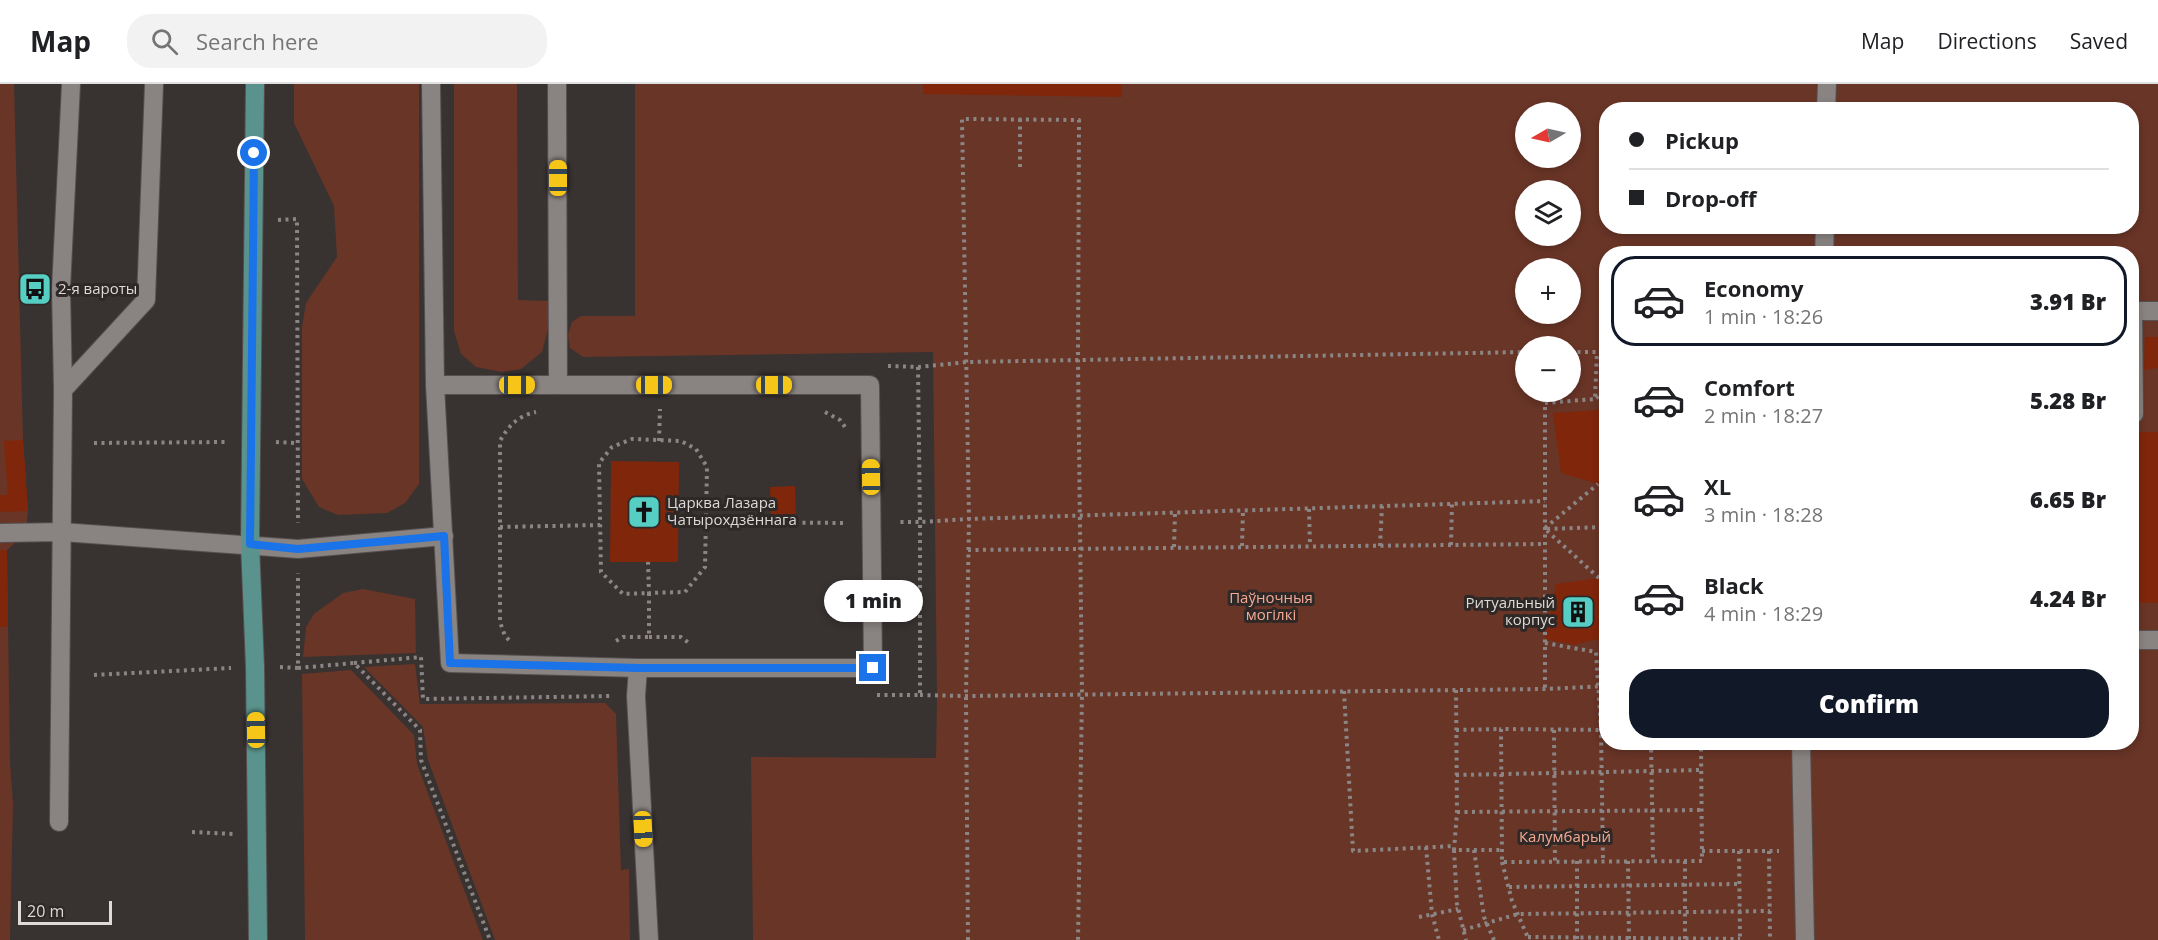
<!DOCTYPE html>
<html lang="en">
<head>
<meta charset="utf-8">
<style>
  body { margin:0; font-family:"Open Sans",sans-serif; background:#f2f2f2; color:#202124; height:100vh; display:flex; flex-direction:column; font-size:22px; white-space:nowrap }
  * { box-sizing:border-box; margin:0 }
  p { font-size:20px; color:#757577 }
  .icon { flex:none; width:33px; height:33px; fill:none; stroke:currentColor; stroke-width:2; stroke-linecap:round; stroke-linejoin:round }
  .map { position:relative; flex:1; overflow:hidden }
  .panel { position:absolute; left:1599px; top:162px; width:540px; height:504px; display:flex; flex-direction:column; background:#fff; border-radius:24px; box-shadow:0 3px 9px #0003 }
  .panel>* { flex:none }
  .banner { position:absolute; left:1599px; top:18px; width:540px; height:132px; border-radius:24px; box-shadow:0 3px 9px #0003; display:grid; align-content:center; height:132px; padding:0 30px; background:#fff }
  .needle { width:39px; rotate:261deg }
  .buttons { position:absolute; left:1515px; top:18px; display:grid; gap:12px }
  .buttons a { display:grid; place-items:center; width:66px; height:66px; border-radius:50%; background:#fff; box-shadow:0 3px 9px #0003; font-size:30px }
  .scale { position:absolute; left:18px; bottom:15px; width:94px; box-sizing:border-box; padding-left:6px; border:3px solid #dddad9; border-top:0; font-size:16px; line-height:21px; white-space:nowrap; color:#dddad9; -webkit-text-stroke:4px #2e2827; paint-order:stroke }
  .end { position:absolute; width:27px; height:27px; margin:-14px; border:8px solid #1a73e8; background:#fff; box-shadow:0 0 0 3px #fff }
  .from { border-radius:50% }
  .bubble { position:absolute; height:42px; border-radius:21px; background:#fff; box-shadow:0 3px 9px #0003; font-size:20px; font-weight:800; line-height:42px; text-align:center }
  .car { position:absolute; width:18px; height:36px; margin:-18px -9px; border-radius:8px; box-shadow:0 0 4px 2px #0007; background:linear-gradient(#f5c518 24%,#345 0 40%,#f5c518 0 76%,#345 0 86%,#f5c518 0) }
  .banner b { display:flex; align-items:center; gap:21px; height:57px; font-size:22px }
  .banner b+b { border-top:2px solid #e0e0e0 }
  .banner i { width:15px; height:15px; background:#202124 }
  ul { padding:10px 0 0; list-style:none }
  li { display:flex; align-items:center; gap:18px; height:90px; margin:0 12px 9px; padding:0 18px; border:3px solid transparent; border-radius:24px }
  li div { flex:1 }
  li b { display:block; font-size:22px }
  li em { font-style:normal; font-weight:800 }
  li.selected { border-color:#111827 }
  li>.icon { width:54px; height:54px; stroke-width:1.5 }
  .cta { display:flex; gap:12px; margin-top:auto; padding:12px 30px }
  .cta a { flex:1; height:69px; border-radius:24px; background:#111827; color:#fff; font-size:24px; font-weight:800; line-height:69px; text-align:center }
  header { display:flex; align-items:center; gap:36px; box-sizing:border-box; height:84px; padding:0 30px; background:#fff; border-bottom:2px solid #e0e0e0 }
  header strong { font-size:28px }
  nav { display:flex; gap:33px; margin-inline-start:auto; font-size:21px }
  .search { width:420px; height:54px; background:#f2f2f2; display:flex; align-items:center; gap:15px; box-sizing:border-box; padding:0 21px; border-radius:24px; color:#757577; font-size:22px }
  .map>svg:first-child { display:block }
  .green { fill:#693527; fill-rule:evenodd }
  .building { fill:#80260b }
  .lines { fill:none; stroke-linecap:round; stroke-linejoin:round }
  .minor-casing { stroke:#54504f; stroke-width:20 }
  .major-casing { stroke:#54504f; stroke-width:20 }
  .path { stroke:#8b8685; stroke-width:4; stroke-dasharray:3 4.5; stroke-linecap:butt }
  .minor { stroke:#898381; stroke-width:18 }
  .major { stroke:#5a938d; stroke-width:18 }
  .route { stroke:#1a73e8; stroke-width:8 }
  .labels { text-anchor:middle; stroke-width:6; stroke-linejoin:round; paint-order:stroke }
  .poi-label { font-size:15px; fill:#dddad9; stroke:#2e2827; text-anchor:start }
  .park-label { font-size:15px; fill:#f5a993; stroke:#2e2827 }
</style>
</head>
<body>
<header>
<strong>Map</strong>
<div class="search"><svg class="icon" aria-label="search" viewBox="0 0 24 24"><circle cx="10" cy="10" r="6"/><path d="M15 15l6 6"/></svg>Search here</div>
<nav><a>Map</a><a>Directions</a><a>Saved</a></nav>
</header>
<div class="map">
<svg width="2158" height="856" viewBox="0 0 2158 856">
  <rect width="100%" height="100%" fill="#383231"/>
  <!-- green -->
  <g class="green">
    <path d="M0 0H14L23 356 28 427 26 449 7 466 10 679 13 720 10 856H0Z"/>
    <path d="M294 0H419V400L405 419 387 429 338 431 319 423 302 395V243L306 219 337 173 334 122 294 39Z"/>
    <path d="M454 0H517L518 216 549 217 548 245 542 268 521 285 502 288 476 283 461 270 454 247Z"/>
    <path d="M635 0H2158V856H753L751 673 936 674 937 612 933 268 583 273 570 264 568 251 572 238 581 232H635ZM1606 26H2132V142H1606ZM1526 28H1570V74H1526ZM1526 106H1570V152H1526ZM1606 170H2132V658H1606ZM1526 184H1570V230H1526ZM1526 262H1570V308H1526Z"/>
    <path d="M363 505 415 515 416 569 303 573 306 543 314 530 343 509Z"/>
    <path d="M415 580 420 620 605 619 616 630 621 786 629 785 630 856H495L428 676 423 643 364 583Z"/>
    <path d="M351 586 414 651 417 680 483 856H305L302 590Z"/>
  </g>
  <!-- building -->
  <g class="building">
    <path d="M923 0H1122V13L923 10Z"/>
    <path d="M2145 253H2158V284L2144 286Z"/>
    <path d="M1606 319V407L1598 400 1561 389 1553 329 1597 326Z"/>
    <rect x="2132" y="348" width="26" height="171"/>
    <path d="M23 356 28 427 0 428V411H8L4 357Z"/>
    <path d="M611 377 679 378 678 478H610Z"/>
    <path d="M795 402 796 435H771L770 403Z"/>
    <path d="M0 466H7L8 543H0Z"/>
    <path d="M1606 485V561L1597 555 1574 561 1545 555 1556 500 1599 494Z"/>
  </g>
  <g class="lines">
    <!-- minor casing -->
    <g class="minor-casing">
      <g id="minor">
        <path d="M431 0 435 301 450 579 638 584H873L870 301H435"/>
        <path d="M557 0 558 301"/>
        <path d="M1826 26 1827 0"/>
        <path d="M1824 170 1825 142"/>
        <path d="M2132 227H2158"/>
        <path d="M63 306 146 216 154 0"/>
        <path d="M2132 330H2134L2133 227"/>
        <path d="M0 449 62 448 298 465 444 452"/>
        <path d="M2132 556H2158"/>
        <path d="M638 584 636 612 649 856"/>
        <path d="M1801 658 1805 856"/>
        <path d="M59 738 63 306 61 205 71 0"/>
      </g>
    </g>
    <!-- major casing -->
    <g class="major-casing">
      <path id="major" d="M255 0 250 460 255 583 258 856"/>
    </g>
    <!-- path -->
    <g class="path">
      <path d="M1020 35V83"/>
      <path d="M278 136 297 135 298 439"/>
      <path d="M1570 268H1606"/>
      <path d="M888 282 918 283 920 438 969 435 1545 417"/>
      <path d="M918 283 967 278 1526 268"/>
      <path d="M1545 308V605"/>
      <path d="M1596 314 1606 307"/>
      <path d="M1545 319 1595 315 1597 268"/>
      <path d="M825 328 840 336 845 343"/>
      <path d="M659 357 660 325"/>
      <path d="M276 358 296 359"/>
      <path d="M94 359 226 358"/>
      <path d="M1309 425 1310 462"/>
      <path d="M705 438 847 439"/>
      <path d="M500 443 600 441"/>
      <path d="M1545 444 1598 400"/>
      <path d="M1451 461 1452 420"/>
      <path d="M1242 462 1243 427"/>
      <path d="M1380 462 1382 422"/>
      <path d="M1174 463 1175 429"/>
      <path d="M968 466 1545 460"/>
      <path d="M1599 494 1545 445 1606 443"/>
      <path d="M649 553H681L689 559"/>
      <path d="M509 556 505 552 500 538V357C509 341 518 332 536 328"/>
      <path d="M616 557 623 553H649V509L623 510 601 488 599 379 612 363 632 355 681 357 696 365 707 383 705 483 685 508 649 509 648 478"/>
      <path d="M1545 559 1596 568 1601 646 1603 777"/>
      <path d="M354 579 421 573 423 615 612 612"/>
      <path d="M280 583 298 584V489"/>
      <path d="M298 584 354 579 420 646 421 676 490 856"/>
      <path d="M94 591 231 584"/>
      <path d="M1599 601 1606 597"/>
      <path d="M1456 606 1457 728 1454 766H1502"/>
      <path d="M1344 607 1353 767 1455 762"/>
      <path d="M877 611H920V438H896"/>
      <path d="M920 611 966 612 1545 605 1606 602"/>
      <path d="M1456 646 1501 645"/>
      <path d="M1554 646 1555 777"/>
      <path d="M1606 646 1501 645 1502 778 1702 777 1701 658"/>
      <path d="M1651 658 1653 777"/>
      <path d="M1456 691 1701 686"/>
      <path d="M1457 728 1702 726"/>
      <path d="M192 748 233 750"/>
      <path d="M1426 763 1432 830 1439 856"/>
      <path d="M1454 766 1457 820 1466 856"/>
      <path d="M1474 766 1484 833 1494 856"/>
      <path d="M1702 767H1779"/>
      <path d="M1739 767 1740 855"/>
      <path d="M1769 767 1770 856"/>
      <path d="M1628 777 1629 855"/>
      <path d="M1685 777V855"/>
      <path d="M1502 778 1512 817 1529 856"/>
      <path d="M1509 803 1739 800"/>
      <path d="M1419 833 1458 825"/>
      <path d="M1463 846 1518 830 1770 827"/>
      <path d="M1528 853 1740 855"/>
      <path d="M1577 855V777"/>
      <path d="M968 856 966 612 969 435 962 35 1079 36 1078 277 1082 610 1078 856"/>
    </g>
    <!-- minor -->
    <use href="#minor" class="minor"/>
    <!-- major -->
    <use href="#major" class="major"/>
  </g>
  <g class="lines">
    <!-- route -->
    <path class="route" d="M254 69 250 460 298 465 444 452 450 579 638 584H873"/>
  </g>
  <!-- icons -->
  <defs>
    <g id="bus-square" transform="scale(1.725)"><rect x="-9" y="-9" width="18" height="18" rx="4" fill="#56cec3" stroke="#2e2827"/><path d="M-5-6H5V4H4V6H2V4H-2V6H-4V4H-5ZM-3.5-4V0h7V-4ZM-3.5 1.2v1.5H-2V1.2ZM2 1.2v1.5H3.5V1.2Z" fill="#111"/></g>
    <g id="church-square" transform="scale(1.725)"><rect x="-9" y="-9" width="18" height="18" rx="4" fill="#56cec3" stroke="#2e2827"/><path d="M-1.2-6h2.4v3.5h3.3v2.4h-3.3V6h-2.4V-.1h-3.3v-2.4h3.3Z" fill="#111"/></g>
    <g id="building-square" transform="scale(1.725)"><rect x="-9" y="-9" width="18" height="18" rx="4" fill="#56cec3" stroke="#2e2827"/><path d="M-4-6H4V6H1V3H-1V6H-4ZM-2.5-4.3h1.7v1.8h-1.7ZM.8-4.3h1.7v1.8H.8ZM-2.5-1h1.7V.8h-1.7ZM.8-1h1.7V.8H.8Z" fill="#111"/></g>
  </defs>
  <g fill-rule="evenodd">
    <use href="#bus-square" x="35" y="205"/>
    <use href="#church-square" x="644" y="428"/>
    <use href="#building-square" x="1578" y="528"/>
  </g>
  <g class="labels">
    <!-- poi labels -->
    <g class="poi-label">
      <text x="58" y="210">2-я вароты</text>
      <text x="667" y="424">Царква Лазара<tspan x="667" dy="17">Чатырохдзённага</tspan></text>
      <text x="1555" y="524" text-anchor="end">Ритуальный<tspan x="1555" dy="17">корпус</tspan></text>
    </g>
    <!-- park labels -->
    <g class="park-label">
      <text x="1271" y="519">Паўночныя<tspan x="1271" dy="17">могілкі</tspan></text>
      <text x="1565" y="758">Калумбарый</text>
    </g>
  </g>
</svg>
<div class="buttons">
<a><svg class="needle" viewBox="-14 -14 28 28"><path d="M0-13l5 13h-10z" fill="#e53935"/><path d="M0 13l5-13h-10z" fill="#757577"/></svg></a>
<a><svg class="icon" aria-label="layers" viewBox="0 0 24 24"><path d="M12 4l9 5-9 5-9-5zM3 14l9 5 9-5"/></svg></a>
<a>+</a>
<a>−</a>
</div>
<div class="scale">20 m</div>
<i class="end from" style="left:254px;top:69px"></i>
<i class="end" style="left:873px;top:584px"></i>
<div class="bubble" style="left:824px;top:496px;width:99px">1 min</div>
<i class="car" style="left:558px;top:94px;rotate:0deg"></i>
<i class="car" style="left:517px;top:301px;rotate:90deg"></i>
<i class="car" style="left:654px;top:301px;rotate:90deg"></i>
<i class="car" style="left:774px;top:301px;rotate:90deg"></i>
<i class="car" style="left:871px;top:393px;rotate:359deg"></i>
<i class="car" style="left:256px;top:646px;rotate:359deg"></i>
<i class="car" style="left:643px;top:745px;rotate:177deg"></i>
<div class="banner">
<b><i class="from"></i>Pickup</b>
<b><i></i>Drop-off</b>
</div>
<section class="panel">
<ul>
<li class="selected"><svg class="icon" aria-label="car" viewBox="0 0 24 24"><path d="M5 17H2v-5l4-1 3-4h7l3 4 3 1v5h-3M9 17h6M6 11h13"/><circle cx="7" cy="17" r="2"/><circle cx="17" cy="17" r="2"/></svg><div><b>Economy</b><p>1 min · 18:26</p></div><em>3.91 Br</em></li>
<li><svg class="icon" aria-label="car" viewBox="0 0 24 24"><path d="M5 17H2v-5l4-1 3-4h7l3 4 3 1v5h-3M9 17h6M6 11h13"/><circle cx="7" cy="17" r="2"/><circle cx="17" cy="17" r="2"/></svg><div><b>Comfort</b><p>2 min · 18:27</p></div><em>5.28 Br</em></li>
<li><svg class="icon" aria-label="car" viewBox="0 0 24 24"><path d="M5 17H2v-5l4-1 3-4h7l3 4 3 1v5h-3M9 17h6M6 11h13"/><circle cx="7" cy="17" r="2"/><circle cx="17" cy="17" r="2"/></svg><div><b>XL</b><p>3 min · 18:28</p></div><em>6.65 Br</em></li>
<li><svg class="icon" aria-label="car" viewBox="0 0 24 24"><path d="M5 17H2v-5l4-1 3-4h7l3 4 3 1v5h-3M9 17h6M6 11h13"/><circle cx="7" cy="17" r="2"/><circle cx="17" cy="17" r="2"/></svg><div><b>Black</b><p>4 min · 18:29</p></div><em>4.24 Br</em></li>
</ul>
<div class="cta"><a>Confirm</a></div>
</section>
</div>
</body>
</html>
